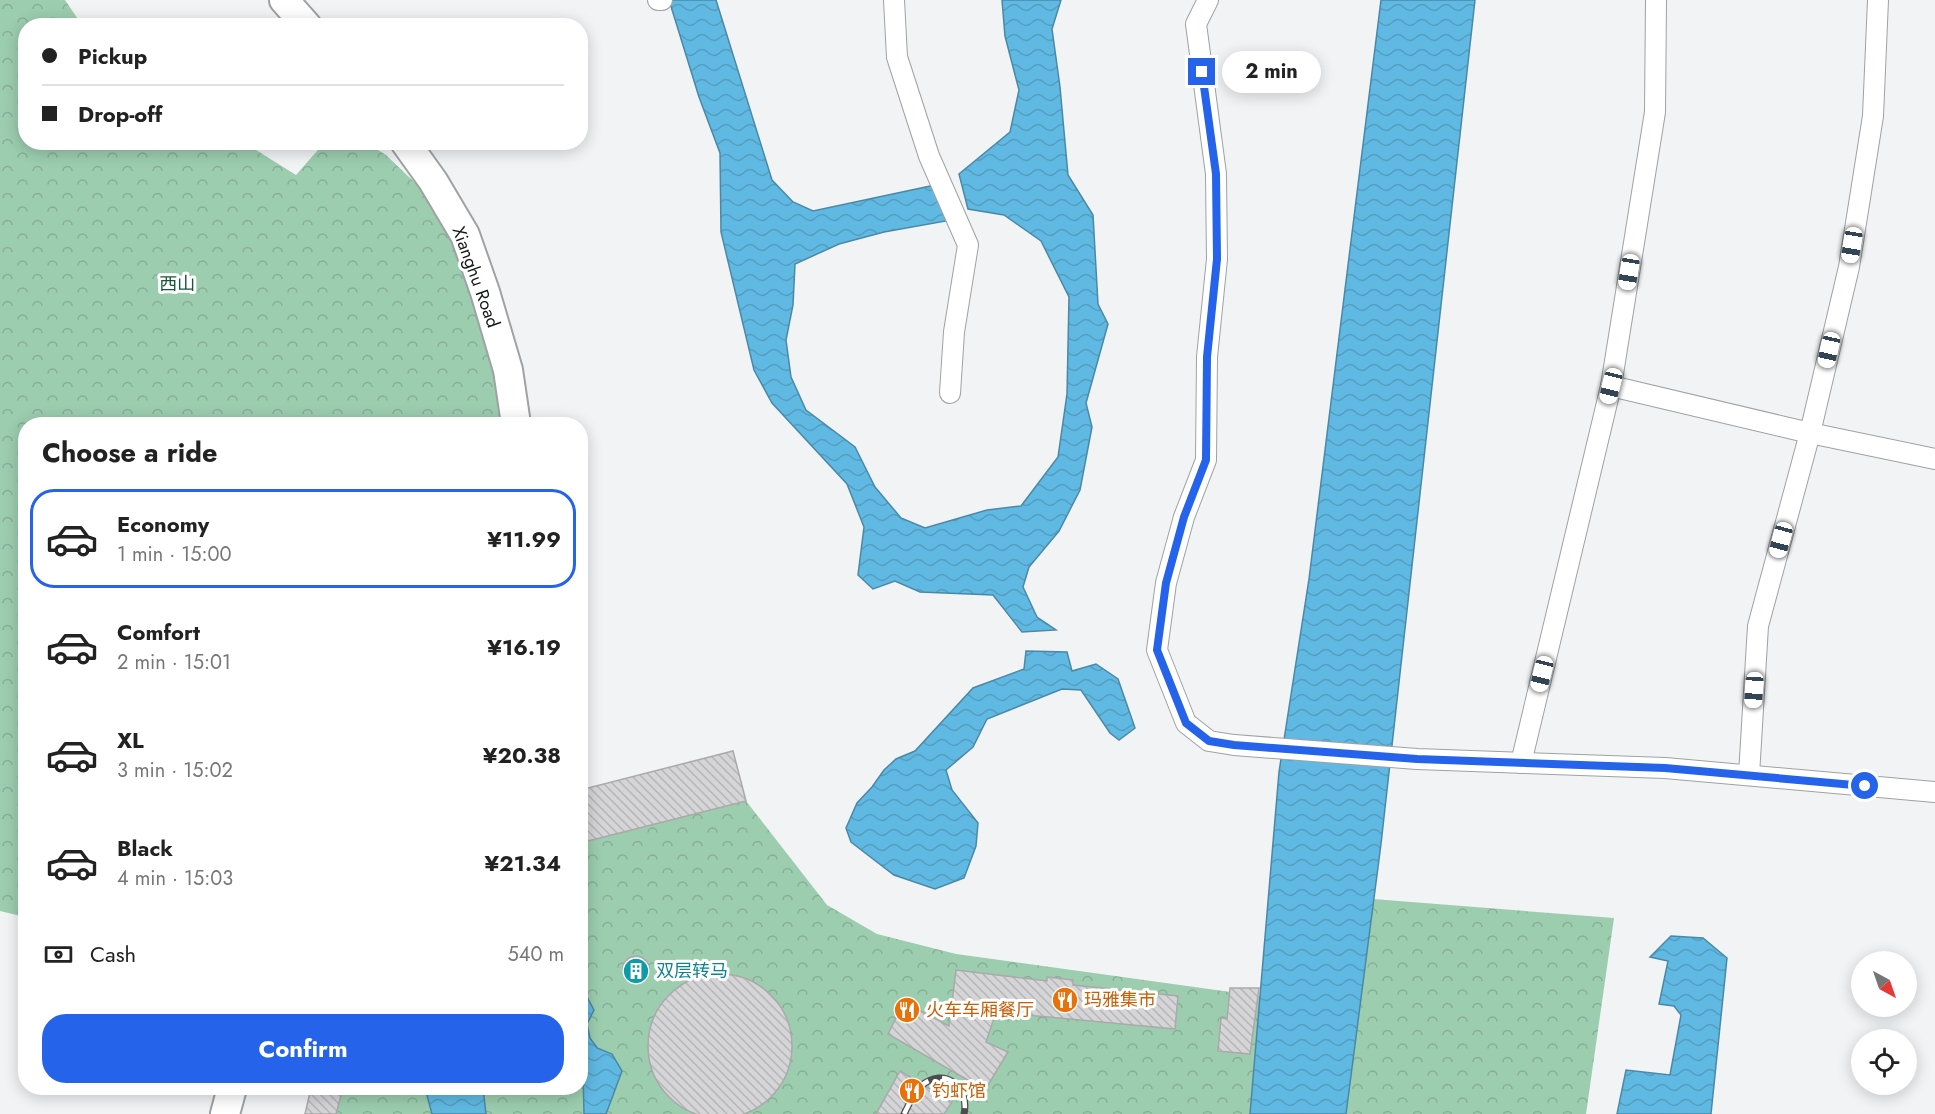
<!DOCTYPE html>
<html lang="en">
<head>
<meta charset="utf-8">
<style>
  body { margin:0; font-family:Jost,"Noto Sans SC",sans-serif; background:#f6f6f6; color:#222; height:100vh; display:flex; flex-direction:column; font-size:22px; white-space:nowrap }
  * { box-sizing:border-box; margin:0 }
  p { font-size:20px; color:#767676 }
  .icon { flex:none; width:33px; height:33px; fill:none; stroke:currentColor; stroke-width:2; stroke-linecap:round; stroke-linejoin:round }
  .map { position:relative; flex:1; overflow:hidden }
  .sheet { position:absolute; left:18px; top:417px; width:570px; height:678px; display:flex; flex-direction:column; background:#fff; border-radius:24px; box-shadow:0 3px 15px #0003 }
  .sheet>* { flex:none }
  .banner { position:absolute; left:18px; top:18px; width:570px; height:132px; border-radius:24px; box-shadow:0 3px 15px #0003; display:grid; align-content:center; height:132px; padding:0 24px; background:#fff }
  .needle { width:39px; rotate:140deg }
  .fabs { position:absolute; left:1851px; top:951px; display:grid; gap:12px }
  .fabs a { display:grid; place-items:center; width:66px; height:66px; border-radius:50%; background:#fff; box-shadow:0 3px 15px #0003; font-size:30px }
  .end { position:absolute; width:27px; height:27px; margin:-14px; border:8px solid #2563eb; background:#fff; box-shadow:0 0 0 3px #fff }
  .from { border-radius:50% }
  .bubble { position:absolute; height:42px; border-radius:21px; background:#fff; box-shadow:0 3px 15px #0003; font-size:20px; font-weight:700; line-height:42px; text-align:center }
  .car { position:absolute; width:18px; height:36px; margin:-18px -9px; border-radius:8px; box-shadow:0 0 4px 2px #0007; background:linear-gradient(#fff 24%,#345 0 40%,#fff 0 76%,#345 0 86%,#fff 0) }
  .banner b { display:flex; align-items:center; gap:21px; height:57px; font-size:22px }
  .banner b+b { border-top:2px solid #e0e0e0 }
  .banner i { width:15px; height:15px; background:#222 }
  ul { padding:0; list-style:none }
  li { display:flex; align-items:center; gap:18px; height:99px; margin:0 12px 9px; padding:0 12px; border:3px solid transparent; border-radius:24px }
  li div { flex:1 }
  li b { display:block; font-size:22px }
  li em { font-style:normal; font-weight:700 }
  li.current { border-color:#2563eb }
  li>.icon { width:54px; height:54px; stroke-width:1.5 }
  h2 { padding:0 24px; font-size:27px; line-height:72px }
  .pay { display:flex; align-items:center; gap:15px; height:66px; padding:0 24px; font-size:22px }
  .pay p { margin-inline-start:auto }
  .cta { display:flex; gap:12px; margin-top:auto; padding:12px 24px }
  .cta a { flex:1; height:69px; border-radius:24px; background:#2563eb; color:#fff; font-size:24px; font-weight:700; line-height:69px; text-align:center }
  .map>svg:first-child { display:block }
  .forest { fill:url(#forest-crowns) }
  .water { fill:url(#water-waves); stroke:#4a89a6; stroke-width:1.5 }
  .building { fill:url(#building-back-hatch); stroke:#aaa9ab; stroke-width:1.5 }
  .lines { fill:none; stroke-linecap:round; stroke-linejoin:round }
  .street-casing { stroke:#9fa1a3; stroke-width:22 }
  .secondary-casing { stroke:#9fa1a3; stroke-width:32 }
  .street { stroke:#fff; stroke-width:20 }
  .secondary { stroke:#fff; stroke-width:28 }
  .rail-casing { stroke:#4b4c4d; stroke-width:7 }
  .rail { stroke:#fff; stroke-width:4.5; stroke-dasharray:14; stroke-linecap:butt }
  .route { stroke:#2563eb; stroke-width:8 }
  .labels { text-anchor:middle; stroke-width:6; stroke-linejoin:round; paint-order:stroke }
  .street-label { font-size:18px; fill:#171819; stroke:#fff }
  .park-label { font-size:18px; fill:#195537; stroke:#fff }
  .culture-label { font-size:18px; fill:#0d838f; stroke:#fff; text-anchor:start }
  .food-label { font-size:18px; fill:#c56008; stroke:#fff; text-anchor:start }
</style>
</head>
<body>
<div class="map">
<svg width="1935" height="1114" viewBox="0 0 1935 1114">
  <defs>
    <pattern id="forest-crowns" width="20" height="18" patternUnits="userSpaceOnUse" patternTransform="scale(1.5)"><rect width="20" height="18" fill="#9ccdaf"/><path d="M2 6a3 3 0 1 1 6 0M12 15a3 3 0 1 1 6 0" fill="none" stroke="#86af96"/></pattern>
    <pattern id="water-waves" width="16" height="10" patternUnits="userSpaceOnUse" patternTransform="scale(1.5)"><rect width="16" height="10" fill="#60b9e2"/><path d="M0 5q4-4 8 0t8 0" fill="none" stroke="#539ec1"/></pattern>
    <pattern id="building-back-hatch" width="6" height="6" patternUnits="userSpaceOnUse" patternTransform="scale(1.5)"><rect width="6" height="6" fill="#d5d4d6"/><path d="M-1 5l2 2M0 0l6 6M5-1l2 2" fill="none" stroke="#b6b5b7"/></pattern>
  </defs>
  <rect width="100%" height="100%" fill="#f1f3f5"/>
  <!-- forest -->
  <g class="forest">
    <path d="M0 0H65L82 25 26 26V142L245 143 296 175 324 143H367L386 155 432 199 464 267 494 358 507 424H26L25 917 0 911Z"/>
    <path d="M733 751 746 801 827 905 877 934 956 954 1309 1003 1322 895 1614 918 1586 1114H305L311 1088H580L581 790Z"/>
  </g>
  <!-- water -->
  <g class="water">
    <path d="M669 0H716L772 180 793 202 813 211 940 184 946 221 884 232 839 244 795 264 793 305 786 340 791 377 806 410 855 447 875 487 901 518 925 528 987 510 1021 506 1058 457 1067 394 1069 297 1041 241 1004 215 968 209 959 174 1010 132 1019 90 1005 36 1002 0H1061L1052 29 1060 87 1068 175 1093 215 1098 304 1108 324 1086 403 1092 427 1080 490 1059 531 1029 567 1023 587 1037 617 1056 630 1022 632 993 595 920 592 895 581 873 589 858 575 864 527 847 484 772 403 754 370 721 232 720 153 699 97Z"/>
    <path d="M1381 0H1475L1381 844 1346 1114H1250L1279 772 1309 579Z"/>
    <path d="M1026 651 1067 652 1072 671 1096 664 1118 679 1135 728 1119 740 1110 733 1081 690 1062 689 987 719 973 747 946 770 952 790 978 823 976 846 964 878 935 889 894 875 851 842 846 828 857 803 872 787 884 770 896 759 915 751 973 688 1024 669Z"/>
    <path d="M1671 936 1703 938 1727 958 1711 1114H1617L1626 1070 1670 1075 1681 1015 1674 1006 1659 1004 1668 961 1650 957Z"/>
    <path d="M581 991 586 995 594 1010 587 1024 590 1038 597 1048 612 1054 622 1071 606 1114H584L583 1072H580Z"/>
    <path d="M425 1088H483L486 1114H432Z"/>
  </g>
  <!-- building -->
  <g class="building">
    <path d="M733 751 746 801 580 843V790Z"/>
    <circle cx="636" cy="969" r="13"/>
    <path d="M956 970 1047 981V977L1073 980V985L1178 996 1175 1029 996 1012 986 1042 1008 1052 985 1090 888 1034 904 1002 949 1026Z"/>
    <circle cx="720" cy="1046" r="72"/>
    <path d="M1230 988H1259L1250 1054 1218 1051 1221 1018 1227 1019Z"/>
    <path d="M900 1071 952 1102 944 1114H876Z"/>
    <path d="M311 1088H343L336 1114H305Z"/>
  </g>
  <g class="lines">
    <!-- street casing -->
    <g class="street-casing">
      <g id="street">
        <path d="M658 0H662"/>
        <path d="M894 0 897 57 929 156 968 245 954 332 950 393"/>
        <path d="M1208 0 1196 24 1216 174 1217 259 1207 357 1206 460 1184 517 1166 583 1157 650 1186 723 1209 741 1234 745 1417 759 1665 768 1935 792"/>
        <path d="M1611 386 1810 433 1935 459"/>
        <path d="M1521 763 1611 386 1655 112 1656 0"/>
        <path d="M1749 775 1758 626 1810 433 1849 267 1873 116 1878 0"/>
      </g>
    </g>
    <!-- secondary casing -->
    <g class="secondary-casing">
      <g id="secondary">
        <path d="M284 0 307 26"/>
        <path d="M405 142 433 181 465 235 485 292 508 370 516 424"/>
        <path d="M225 1114 232 1088"/>
      </g>
    </g>
    <!-- street -->
    <use href="#street" class="street"/>
    <!-- secondary -->
    <use href="#secondary" class="secondary"/>
    <!-- rail casing -->
    <g class="rail-casing">
      <path id="rail" d="M904 1114C909 1105 913 1093 921 1086 944 1066 970 1086 964 1114"/>
    </g>
    <!-- rail -->
    <use href="#rail" class="rail"/>
  </g>
  <g class="lines">
    <!-- route -->
    <path class="route" d="M1202 72 1216 174 1217 259 1207 357 1206 460 1184 517 1166 583 1157 650 1186 723 1209 741 1234 745 1417 759 1665 768 1865 786"/>
  </g>
  <!-- icons -->
  <defs>
    <g id="building-disc" transform="scale(1.35)"><circle r="9.5" fill="#0f9aa8" stroke="#fff"/><path d="M-4-6H4V6H1V3H-1V6H-4ZM-2.5-4.3h1.7v1.8h-1.7ZM.8-4.3h1.7v1.8H.8ZM-2.5-1h1.7V.8h-1.7ZM.8-1h1.7V.8H.8Z" fill="#fff"/></g>
    <g id="restaurant-disc" transform="scale(1.35)"><circle r="9.5" fill="#e8710a" stroke="#fff"/><path d="M-5-6h1v4h1v-4h1v4h1v-4h1v5L-1.5 .5V6h-2V.5L-5-1ZM5-6V6H3V1.5H1.5Q1.5-4 5-6Z" fill="#fff"/></g>
  </defs>
  <g fill-rule="evenodd">
    <use href="#building-disc" x="636" y="971"/>
    <use href="#restaurant-disc" x="1065" y="1000"/>
    <use href="#restaurant-disc" x="907" y="1010"/>
    <use href="#restaurant-disc" x="912" y="1091"/>
  </g>
  <g class="labels">
    <!-- street labels -->
    <g class="street-label">
      <text transform="translate(476 277) rotate(70)" y="6">Xianghu Road</text>
    </g>
    <!-- park labels -->
    <g class="park-label">
      <text x="177" y="290">西山</text>
    </g>
    <!-- culture labels -->
    <g class="culture-label">
      <text x="656" y="977">双层转马</text>
    </g>
    <!-- food labels -->
    <g class="food-label">
      <text x="1084" y="1006">玛雅集市</text>
      <text x="926" y="1016">火车车厢餐厅</text>
      <text x="932" y="1097">钓虾馆</text>
    </g>
  </g>
</svg>
<div class="fabs">
<a><svg class="needle" viewBox="-14 -14 28 28"><path d="M0-13l5 13h-10z" fill="#e53935"/><path d="M0 13l5-13h-10z" fill="#767676"/></svg></a>
<a><svg class="icon" aria-label="locate" viewBox="0 0 24 24"><circle cx="12" cy="12" r="6"/><path d="M12 2v4M12 18v4M2 12h4M18 12h4"/></svg></a>
</div>
<i class="end from" style="left:1865px;top:786px"></i>
<i class="end" style="left:1202px;top:72px"></i>
<div class="bubble" style="left:1222px;top:51px;width:99px">2 min</div>
<i class="car" style="left:1852px;top:245px;rotate:189deg"></i>
<i class="car" style="left:1629px;top:272px;rotate:189deg"></i>
<i class="car" style="left:1829px;top:350px;rotate:193deg"></i>
<i class="car" style="left:1611px;top:386px;rotate:194deg"></i>
<i class="car" style="left:1781px;top:540px;rotate:195deg"></i>
<i class="car" style="left:1542px;top:674px;rotate:194deg"></i>
<i class="car" style="left:1754px;top:690px;rotate:184deg"></i>
<div class="banner">
<b><i class="from"></i>Pickup</b>
<b><i></i>Drop-off</b>
</div>
<section class="sheet">
<h2>Choose a ride</h2>
<ul>
<li class="current"><svg class="icon" aria-label="car" viewBox="0 0 24 24"><path d="M5 17H2v-5l4-1 3-4h7l3 4 3 1v5h-3M9 17h6M6 11h13"/><circle cx="7" cy="17" r="2"/><circle cx="17" cy="17" r="2"/></svg><div><b>Economy</b><p>1 min · 15:00</p></div><em>¥11.99</em></li>
<li><svg class="icon" aria-label="car" viewBox="0 0 24 24"><path d="M5 17H2v-5l4-1 3-4h7l3 4 3 1v5h-3M9 17h6M6 11h13"/><circle cx="7" cy="17" r="2"/><circle cx="17" cy="17" r="2"/></svg><div><b>Comfort</b><p>2 min · 15:01</p></div><em>¥16.19</em></li>
<li><svg class="icon" aria-label="car" viewBox="0 0 24 24"><path d="M5 17H2v-5l4-1 3-4h7l3 4 3 1v5h-3M9 17h6M6 11h13"/><circle cx="7" cy="17" r="2"/><circle cx="17" cy="17" r="2"/></svg><div><b>XL</b><p>3 min · 15:02</p></div><em>¥20.38</em></li>
<li><svg class="icon" aria-label="car" viewBox="0 0 24 24"><path d="M5 17H2v-5l4-1 3-4h7l3 4 3 1v5h-3M9 17h6M6 11h13"/><circle cx="7" cy="17" r="2"/><circle cx="17" cy="17" r="2"/></svg><div><b>Black</b><p>4 min · 15:03</p></div><em>¥21.34</em></li>
</ul>
<div class="pay"><svg class="icon" aria-label="cash" viewBox="0 0 24 24"><path d="M3 7h18v10H3z"/><circle cx="12" cy="12" r="2"/></svg>Cash<p>540 m</p></div>
<div class="cta"><a>Confirm</a></div>
</section>
</div>
</body>
</html>
